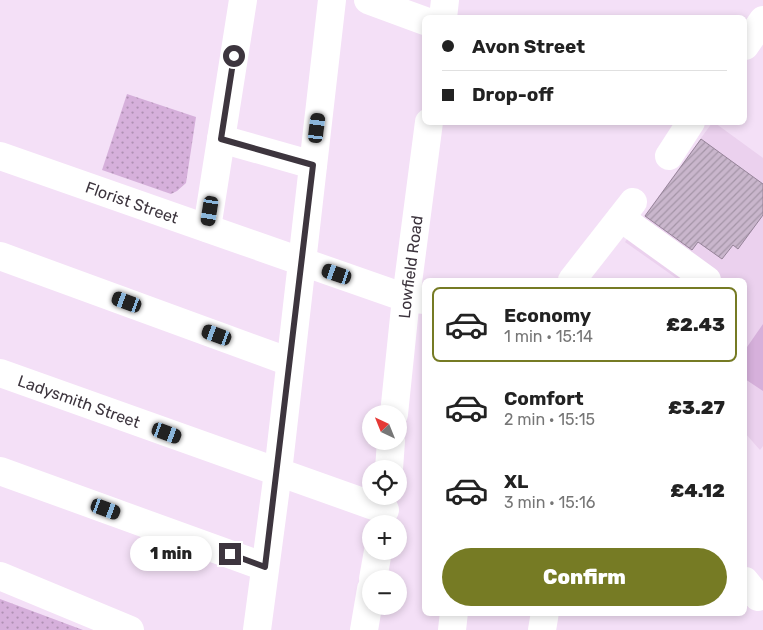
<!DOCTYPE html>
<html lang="en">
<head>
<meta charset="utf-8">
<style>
  body { margin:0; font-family:Rubik,sans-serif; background:#f6f6f6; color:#222; height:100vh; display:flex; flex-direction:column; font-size:19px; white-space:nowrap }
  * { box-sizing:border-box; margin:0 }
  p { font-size:16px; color:#767676 }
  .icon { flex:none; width:28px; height:28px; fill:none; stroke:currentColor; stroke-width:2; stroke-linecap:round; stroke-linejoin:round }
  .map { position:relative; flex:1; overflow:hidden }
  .panel { position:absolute; left:422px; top:278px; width:325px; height:338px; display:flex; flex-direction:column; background:#fff; border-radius:8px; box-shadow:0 2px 8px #0003 }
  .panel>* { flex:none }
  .banner { position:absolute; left:422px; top:15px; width:325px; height:110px; border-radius:8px; box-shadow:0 2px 8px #0003; display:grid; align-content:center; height:110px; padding:0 20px; background:#fff }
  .needle { width:32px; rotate:317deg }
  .buttons { position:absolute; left:362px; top:405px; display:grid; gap:10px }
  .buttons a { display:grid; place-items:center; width:45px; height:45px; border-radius:50%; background:#fff; box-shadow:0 2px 8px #0003; font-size:25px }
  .end { position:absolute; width:22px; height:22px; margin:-11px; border:6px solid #3d353e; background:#fff; box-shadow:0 0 0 2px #fff }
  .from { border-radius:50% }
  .bubble { position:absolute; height:35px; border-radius:18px; background:#fff; box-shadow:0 2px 8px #0003; font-size:16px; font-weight:800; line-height:35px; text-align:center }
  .car { position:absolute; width:15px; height:30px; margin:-15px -8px; border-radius:6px; box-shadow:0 0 4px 1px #0007; background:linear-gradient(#222 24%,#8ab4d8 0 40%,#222 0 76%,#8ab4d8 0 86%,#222 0) }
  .banner b { display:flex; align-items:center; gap:18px; height:48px; font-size:19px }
  .banner b+b { border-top:1px solid #e0e0e0 }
  .banner i { width:12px; height:12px; background:#222 }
  ul { padding:9px 0 0; list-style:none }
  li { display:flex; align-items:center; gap:15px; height:75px; margin:0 10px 8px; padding:0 10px; border:2px solid transparent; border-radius:8px }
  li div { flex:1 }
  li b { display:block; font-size:19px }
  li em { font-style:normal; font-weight:800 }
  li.on { border-color:#767b24 }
  li>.icon { width:45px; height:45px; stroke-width:1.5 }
  .action { display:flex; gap:10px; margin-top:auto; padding:10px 20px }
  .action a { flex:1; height:58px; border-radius:30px; background:#767b24; color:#fff; font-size:20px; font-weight:800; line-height:58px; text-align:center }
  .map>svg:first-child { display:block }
  .built { fill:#ebd1ee }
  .park { fill:url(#park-dots) }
  .pitch { fill:#d6b0db }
  .building { fill:url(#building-hatch); stroke:#958398 }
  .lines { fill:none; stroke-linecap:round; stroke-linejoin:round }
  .minor { stroke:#fff; stroke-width:28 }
  .route { stroke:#3d353e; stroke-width:6 }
  .labels { text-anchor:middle; stroke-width:4; stroke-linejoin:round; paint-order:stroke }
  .street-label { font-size:16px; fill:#3d353e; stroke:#f4e0f7 }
</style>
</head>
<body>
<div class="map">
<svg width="763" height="630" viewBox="0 0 763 630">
  <defs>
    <pattern id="park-dots" width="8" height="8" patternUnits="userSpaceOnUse" patternTransform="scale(1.25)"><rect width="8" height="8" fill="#d6b0db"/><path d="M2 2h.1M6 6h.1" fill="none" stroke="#af90b3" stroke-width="1.8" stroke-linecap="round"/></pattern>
    <pattern id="building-hatch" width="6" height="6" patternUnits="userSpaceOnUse" patternTransform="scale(1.25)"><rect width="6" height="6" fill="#c9b6cc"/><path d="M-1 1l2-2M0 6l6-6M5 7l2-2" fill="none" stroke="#a495a7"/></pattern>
  </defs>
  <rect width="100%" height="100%" fill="#f4e0f7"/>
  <!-- built -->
  <path class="built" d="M712 123H715L763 158V446L760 450 745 433V280H679L625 242Z"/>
  <!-- park -->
  <g class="park">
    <path d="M127 94 196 117 186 183 177 191 171 194 102 170Z"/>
    <path d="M0 599 83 630H0Z"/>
  </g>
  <!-- pitch -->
  <path class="pitch" d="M763 324V391L745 379V350Z"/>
  <!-- building -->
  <path class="building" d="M701 139 763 184V215L738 249 733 245 722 259 698 242 692 250 645 216Z"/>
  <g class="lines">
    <!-- minor -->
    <g class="minor">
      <path d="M368 0 425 21"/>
      <path d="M443 18 445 0"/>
      <path d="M745 46 763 20"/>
      <path d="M221 139 313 165"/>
      <path id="s1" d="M0 156 406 298 425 300"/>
      <path d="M669 156 691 122"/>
      <path d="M621 218 707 280"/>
      <path d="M207 228 243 0"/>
      <path d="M0 256 290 362"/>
      <path d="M572 280 633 202"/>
      <path id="s2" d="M0 373 385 510"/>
      <path id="s3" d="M394 414 406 298 429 122"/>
      <path d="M389 469 391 441"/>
      <path d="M0 471 265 567"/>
      <path d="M0 576 130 630"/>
      <path d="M373 579 378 551"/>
      <path d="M745 581 758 597"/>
      <path d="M257 630 278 472 332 0"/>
      <path d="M364 630 371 589"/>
      <path d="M452 630 454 612"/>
      <path d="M542 630 545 612"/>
    </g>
  </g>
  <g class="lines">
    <!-- route -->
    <path class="route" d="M230 554 265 567 313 165 221 139 234 56"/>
  </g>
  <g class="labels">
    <!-- street labels -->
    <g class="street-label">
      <text dy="6" stroke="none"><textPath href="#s1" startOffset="140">Florist Street</textPath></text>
      <text dy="6" stroke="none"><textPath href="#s3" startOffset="148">Lowfield Road</textPath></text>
      <text dy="6" stroke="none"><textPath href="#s2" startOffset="84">Ladysmith Street</textPath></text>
    </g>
  </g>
</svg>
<div class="buttons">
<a><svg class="needle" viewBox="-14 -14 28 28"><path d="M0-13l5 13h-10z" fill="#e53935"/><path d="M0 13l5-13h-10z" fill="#767676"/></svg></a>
<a><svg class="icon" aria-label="locate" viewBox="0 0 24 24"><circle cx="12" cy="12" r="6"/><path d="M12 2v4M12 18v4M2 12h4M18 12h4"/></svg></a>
<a>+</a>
<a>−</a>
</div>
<i class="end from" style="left:234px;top:56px"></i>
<i class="end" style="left:230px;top:554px"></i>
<div class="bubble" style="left:130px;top:536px;width:82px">1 min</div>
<i class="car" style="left:317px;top:128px;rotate:7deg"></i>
<i class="car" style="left:210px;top:211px;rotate:189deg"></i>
<i class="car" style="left:337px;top:274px;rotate:289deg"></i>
<i class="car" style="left:127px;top:302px;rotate:290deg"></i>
<i class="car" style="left:217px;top:335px;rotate:290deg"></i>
<i class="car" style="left:167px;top:433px;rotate:110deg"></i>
<i class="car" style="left:106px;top:509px;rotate:110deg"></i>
<div class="banner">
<b><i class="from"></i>Avon Street</b>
<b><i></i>Drop-off</b>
</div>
<section class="panel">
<ul>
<li class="on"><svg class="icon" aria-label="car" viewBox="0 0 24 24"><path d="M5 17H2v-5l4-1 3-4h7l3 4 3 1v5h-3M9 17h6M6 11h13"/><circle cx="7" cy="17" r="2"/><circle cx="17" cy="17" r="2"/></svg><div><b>Economy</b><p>1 min · 15:14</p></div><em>£2.43</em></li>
<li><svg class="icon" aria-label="car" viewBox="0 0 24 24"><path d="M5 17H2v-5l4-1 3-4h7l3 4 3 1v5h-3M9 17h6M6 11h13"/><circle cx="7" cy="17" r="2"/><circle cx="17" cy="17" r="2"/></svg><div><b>Comfort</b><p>2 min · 15:15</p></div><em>£3.27</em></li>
<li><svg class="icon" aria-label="car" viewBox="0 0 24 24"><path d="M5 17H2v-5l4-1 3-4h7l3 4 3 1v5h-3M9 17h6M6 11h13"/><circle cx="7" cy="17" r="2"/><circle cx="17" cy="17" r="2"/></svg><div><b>XL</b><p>3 min · 15:16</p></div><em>£4.12</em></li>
</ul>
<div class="action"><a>Confirm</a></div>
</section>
</div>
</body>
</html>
